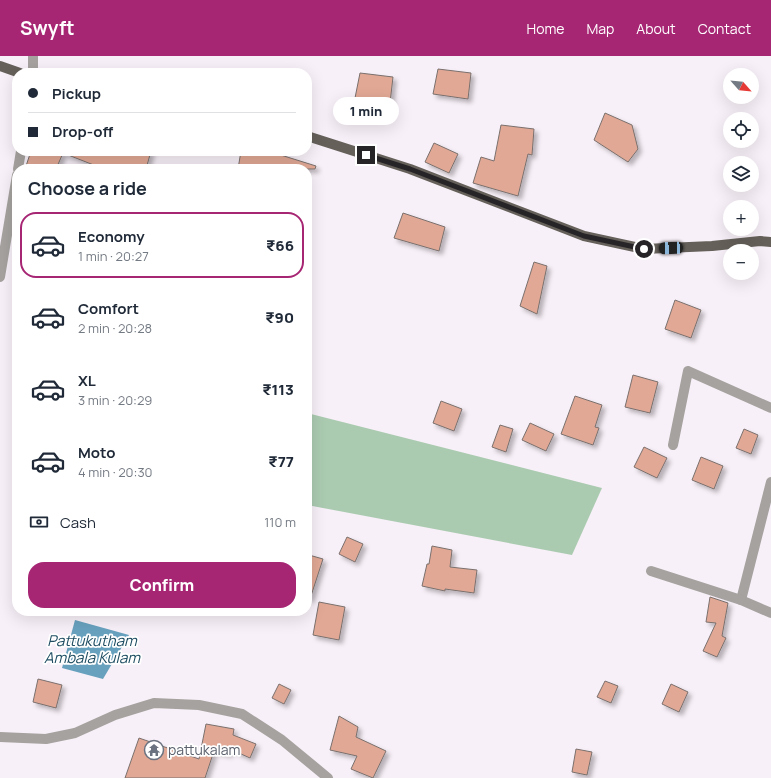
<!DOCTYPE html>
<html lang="en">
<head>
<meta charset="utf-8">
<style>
  body { margin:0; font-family:Manrope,sans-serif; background:#f2f2f3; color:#1f2937; height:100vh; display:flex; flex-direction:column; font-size:15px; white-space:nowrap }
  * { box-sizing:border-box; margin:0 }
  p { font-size:13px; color:#747a83 }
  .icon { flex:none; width:22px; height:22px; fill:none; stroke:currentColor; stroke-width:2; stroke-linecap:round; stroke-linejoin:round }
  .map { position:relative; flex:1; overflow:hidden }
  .side { position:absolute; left:12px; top:108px; width:300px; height:452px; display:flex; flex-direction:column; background:#fff; border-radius:16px; box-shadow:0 4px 16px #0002 }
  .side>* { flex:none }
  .guide { position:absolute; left:12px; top:12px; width:300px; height:88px; border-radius:16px; box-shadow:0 4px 16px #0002; display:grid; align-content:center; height:88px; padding:0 16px; background:#fff }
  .needle { width:26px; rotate:117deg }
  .fabs { position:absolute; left:723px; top:12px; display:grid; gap:8px }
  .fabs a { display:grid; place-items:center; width:36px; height:36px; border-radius:50%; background:#fff; box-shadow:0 4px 16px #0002; font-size:20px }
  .end { position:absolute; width:18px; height:18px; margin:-9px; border:5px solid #272427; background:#fff; box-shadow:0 0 0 2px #fff }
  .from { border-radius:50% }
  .bubble { position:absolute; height:28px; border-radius:14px; background:#fff; box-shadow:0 4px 16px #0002; font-size:13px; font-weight:800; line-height:28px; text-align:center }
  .car { position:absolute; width:12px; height:24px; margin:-12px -6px; border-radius:5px; box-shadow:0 0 3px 1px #0007; background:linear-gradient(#222 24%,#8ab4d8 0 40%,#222 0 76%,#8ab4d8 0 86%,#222 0) }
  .guide b { display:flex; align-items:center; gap:14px; height:38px; font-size:15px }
  .guide b+b { border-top:1px solid #e0e1e3 }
  .guide i { width:10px; height:10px; background:#1f2937 }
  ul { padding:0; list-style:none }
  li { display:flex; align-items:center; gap:12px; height:66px; margin:0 8px 6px; padding:0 8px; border:2px solid transparent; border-radius:16px }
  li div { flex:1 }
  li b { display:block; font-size:15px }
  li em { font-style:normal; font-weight:800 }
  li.selected { border-color:#a72674 }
  li>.icon { width:36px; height:36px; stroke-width:1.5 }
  h2 { padding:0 16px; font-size:18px; line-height:48px }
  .pay { display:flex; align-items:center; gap:10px; height:44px; padding:0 16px; font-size:15px }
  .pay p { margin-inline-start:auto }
  .action { display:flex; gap:8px; margin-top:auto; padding:8px 16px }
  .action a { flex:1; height:46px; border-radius:16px; background:#a72674; color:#fff; font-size:16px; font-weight:800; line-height:46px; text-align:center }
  header { display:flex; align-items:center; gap:24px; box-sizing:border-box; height:56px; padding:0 20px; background:#a72674; color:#fff }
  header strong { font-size:19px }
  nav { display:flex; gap:22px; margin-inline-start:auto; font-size:14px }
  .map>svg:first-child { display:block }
  .green { fill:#abcbb1 }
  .water { fill:#68a1be }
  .building { fill:#e1a895; stroke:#7a706d; filter:url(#shadow) }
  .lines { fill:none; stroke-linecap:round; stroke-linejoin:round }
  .minor { stroke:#a5a29f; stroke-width:10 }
  .primary { stroke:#65605a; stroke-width:10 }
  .route { stroke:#272427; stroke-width:5 }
  .labels { text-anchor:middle; stroke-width:3.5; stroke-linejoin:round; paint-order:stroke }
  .worship-label { font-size:14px; fill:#5b616d; stroke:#fff; text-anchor:start }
  .water-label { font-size:15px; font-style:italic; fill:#1e4d62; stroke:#fff }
</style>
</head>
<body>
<header>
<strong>Swyft</strong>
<nav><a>Home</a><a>Map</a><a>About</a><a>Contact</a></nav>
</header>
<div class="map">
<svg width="771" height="722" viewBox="0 0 771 722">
  <defs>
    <filter id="shadow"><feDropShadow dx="3.5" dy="3.5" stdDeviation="2" flood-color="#0004"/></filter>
  </defs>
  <rect width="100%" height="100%" fill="#f8f0f8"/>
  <!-- green -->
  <path class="green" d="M307 357 602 432 572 499 307 449Z"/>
  <!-- water -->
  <path class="water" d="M75 564 129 579 103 623 62 612Z"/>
  <!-- building -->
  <g class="building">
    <path d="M438 13 471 17 468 43 433 38Z"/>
    <path d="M360 17 393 21 390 47 355 42Z"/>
    <path d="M605 57 632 69 638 93 628 106 594 84Z"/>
    <path d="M501 69 534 73 532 99 528 98 518 140 473 127 481 101 494 105Z"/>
    <path d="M434 87 458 98 449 117 425 106Z"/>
    <path d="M31 95H151L146 113H104L63 97 56 113H25Z"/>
    <path d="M241 95H268L316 110 315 113H238Z"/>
    <path d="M403 157 445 171 439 195 394 182Z"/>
    <path d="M534 206 547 210 537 258 520 250Z"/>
    <path d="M675 244 701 254 691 282 665 273Z"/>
    <path d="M633 319 658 326 650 357 625 351Z"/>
    <path d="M575 340 602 349 595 371 599 372 593 389 561 378Z"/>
    <path d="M441 345 462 353 454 375 433 367Z"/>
    <path d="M530 367 554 378 546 395 522 384Z"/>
    <path d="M500 369 513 373 506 396 492 391Z"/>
    <path d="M744 373 758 379 751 398 736 392Z"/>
    <path d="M644 391 667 402 657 422 634 411Z"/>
    <path d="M701 401 723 410 714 433 692 424Z"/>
    <path d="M347 481 363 488 355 506 339 498Z"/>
    <path d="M432 490 452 494 450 511 477 514 474 537 445 533V535L422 530 427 508H429Z"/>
    <path d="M309 499 323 503 310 543H307V506Z"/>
    <path d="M710 541 728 547 722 580 726 582 717 601 703 595 716 567 706 566Z"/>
    <path d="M319 546 345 551 339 584 313 579Z"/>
    <path d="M38 623 62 629 56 652 33 646Z"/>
    <path d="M605 625 618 630 611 647 597 641Z"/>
    <path d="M279 628 291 634 284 648 272 642Z"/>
    <path d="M671 628 688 636 679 656 662 648Z"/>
    <path d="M339 660 358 671 356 681 386 695 373 722 351 713 357 700 330 694Z"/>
    <path d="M206 668 234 673 233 679 256 688 250 702 230 693 229 698 214 695 205 722H125L139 682 199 703Z"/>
    <path d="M576 693 592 696 587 719 572 716Z"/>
  </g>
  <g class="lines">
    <!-- minor -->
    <g class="minor">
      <path d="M33 0V17"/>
      <path d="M18 113 21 95"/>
      <path d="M0 221 17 119"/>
      <path d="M673 389 688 315 771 352"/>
      <path d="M771 426 741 544 771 557"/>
      <path d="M651 515 741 544"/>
      <path d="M0 681 46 683 75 677 115 659 154 647 199 649 242 658 282 684 328 722"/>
    </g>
    <!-- primary -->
    <g class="primary">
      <path d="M0 10 20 17"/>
      <path d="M307 80 410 113 584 180 644 193 712 190 760 185 771 186"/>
    </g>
  </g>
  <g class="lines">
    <!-- route -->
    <path class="route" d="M366 99 410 113 584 180 644 193"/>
  </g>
  <!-- icons -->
  <defs>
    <g id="temple-ring" transform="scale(1)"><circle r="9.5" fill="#fff" stroke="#6b7280" stroke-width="1.5"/><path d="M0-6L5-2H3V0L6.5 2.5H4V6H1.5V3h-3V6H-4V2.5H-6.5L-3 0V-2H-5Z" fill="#6b7280"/></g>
  </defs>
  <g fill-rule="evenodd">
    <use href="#temple-ring" x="154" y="694"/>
  </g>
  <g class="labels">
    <!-- worship labels -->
    <g class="worship-label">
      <text x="168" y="699">pattukalam</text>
    </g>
    <!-- water labels -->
    <g class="water-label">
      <text x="92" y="590">Pattukutham<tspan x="92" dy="17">Ambala Kulam</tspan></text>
    </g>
  </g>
</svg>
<div class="fabs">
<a><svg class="needle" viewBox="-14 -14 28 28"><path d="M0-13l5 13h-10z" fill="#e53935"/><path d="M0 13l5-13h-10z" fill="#747a83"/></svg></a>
<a><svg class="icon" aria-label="locate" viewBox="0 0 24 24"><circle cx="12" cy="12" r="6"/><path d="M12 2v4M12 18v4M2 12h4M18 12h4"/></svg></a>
<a><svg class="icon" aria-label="layers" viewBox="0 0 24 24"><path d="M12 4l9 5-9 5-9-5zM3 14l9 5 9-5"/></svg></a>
<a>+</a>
<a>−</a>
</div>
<i class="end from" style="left:644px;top:193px"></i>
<i class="end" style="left:366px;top:99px"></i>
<div class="bubble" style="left:333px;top:41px;width:66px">1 min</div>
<i class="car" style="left:671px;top:192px;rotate:268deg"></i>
<div class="guide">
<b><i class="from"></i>Pickup</b>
<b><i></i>Drop-off</b>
</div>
<section class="side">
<h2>Choose a ride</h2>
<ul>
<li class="selected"><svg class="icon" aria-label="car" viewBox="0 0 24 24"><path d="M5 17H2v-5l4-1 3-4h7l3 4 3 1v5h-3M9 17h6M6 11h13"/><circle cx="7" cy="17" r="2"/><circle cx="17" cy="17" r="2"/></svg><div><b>Economy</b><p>1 min · 20:27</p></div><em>₹66</em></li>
<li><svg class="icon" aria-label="car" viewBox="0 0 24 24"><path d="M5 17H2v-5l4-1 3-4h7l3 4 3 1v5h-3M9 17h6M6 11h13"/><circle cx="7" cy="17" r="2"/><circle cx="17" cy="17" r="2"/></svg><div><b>Comfort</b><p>2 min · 20:28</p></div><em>₹90</em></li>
<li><svg class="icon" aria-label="car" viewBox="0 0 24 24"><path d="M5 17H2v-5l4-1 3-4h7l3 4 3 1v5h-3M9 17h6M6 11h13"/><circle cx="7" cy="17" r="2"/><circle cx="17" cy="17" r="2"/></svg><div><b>XL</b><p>3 min · 20:29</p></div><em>₹113</em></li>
<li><svg class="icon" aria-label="car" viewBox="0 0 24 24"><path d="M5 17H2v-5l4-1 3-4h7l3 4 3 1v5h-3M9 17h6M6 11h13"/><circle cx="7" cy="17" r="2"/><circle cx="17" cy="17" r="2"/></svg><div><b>Moto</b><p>4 min · 20:30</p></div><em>₹77</em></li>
</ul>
<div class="pay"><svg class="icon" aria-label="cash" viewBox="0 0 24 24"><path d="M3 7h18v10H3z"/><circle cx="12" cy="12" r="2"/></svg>Cash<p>110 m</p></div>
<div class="action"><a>Confirm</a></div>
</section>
</div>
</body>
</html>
